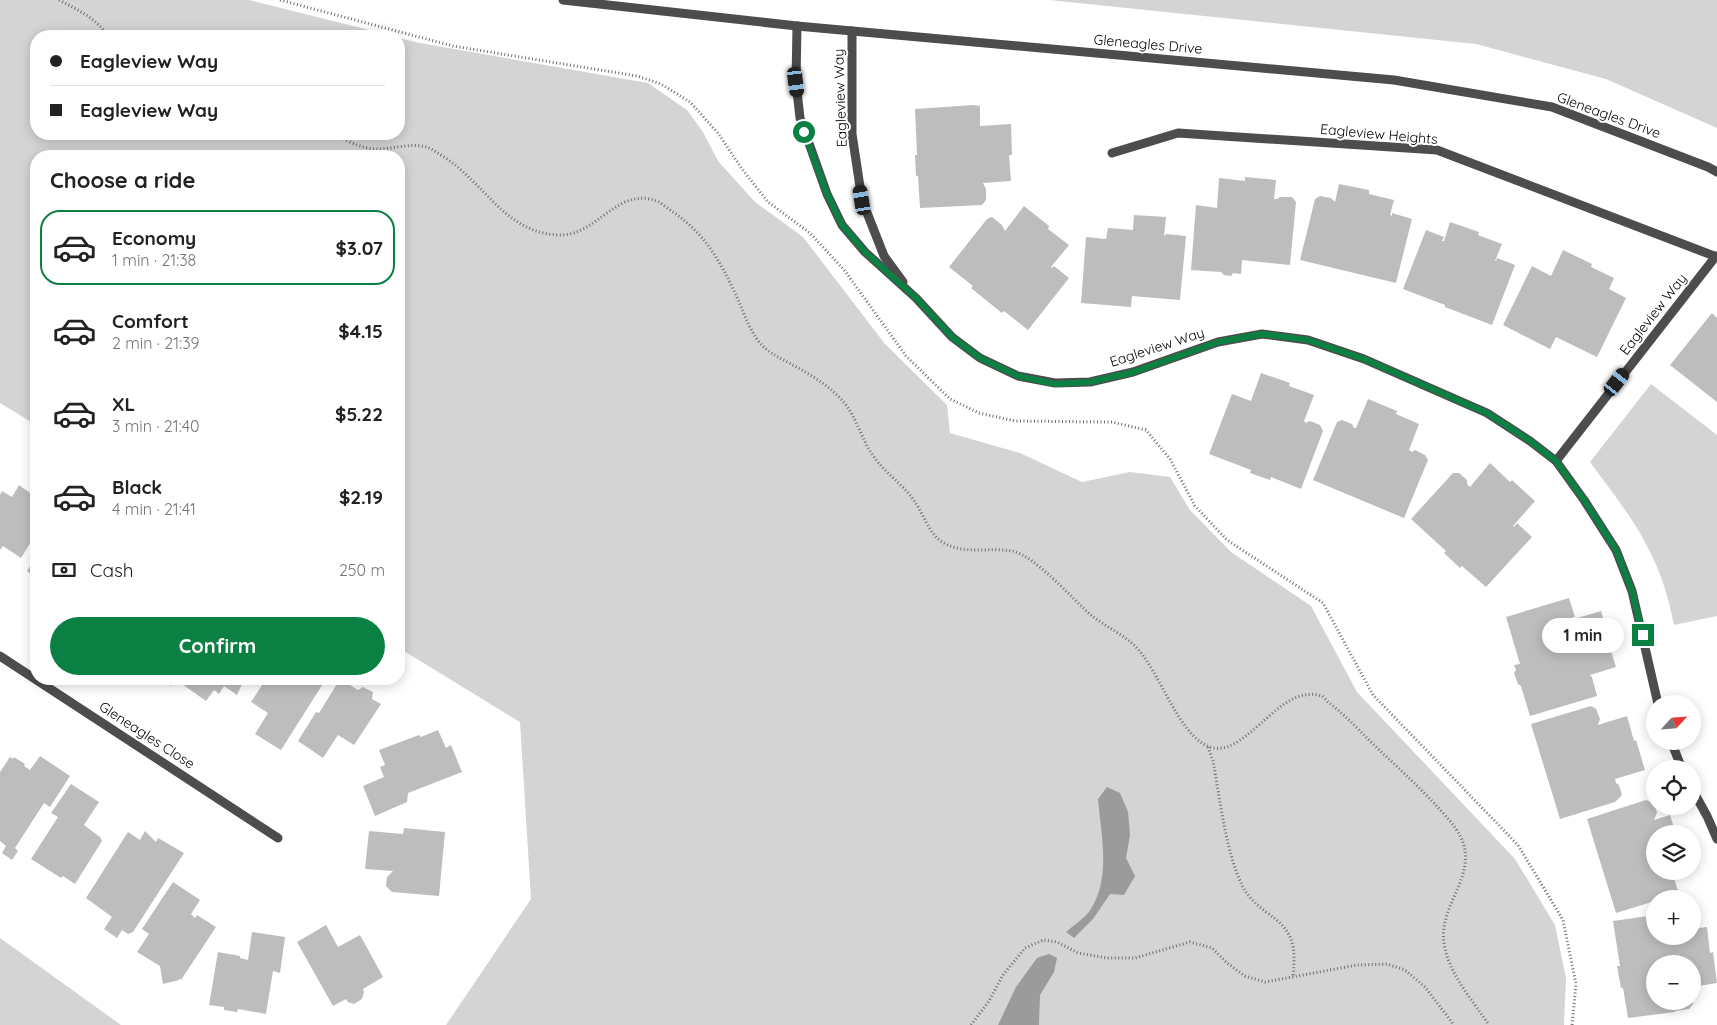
<!DOCTYPE html>
<html lang="en">
<head>
<meta charset="utf-8">
<style>
  body { margin:0; font-family:Quicksand,sans-serif; background:#f2f2f2; color:#222; height:100vh; display:flex; flex-direction:column; font-size:19px; white-space:nowrap }
  * { box-sizing:border-box; margin:0 }
  p { font-size:16px; color:#767676 }
  .icon { flex:none; width:28px; height:28px; fill:none; stroke:currentColor; stroke-width:2; stroke-linecap:round; stroke-linejoin:round }
  .map { position:relative; flex:1; overflow:hidden }
  .drawer { position:absolute; left:30px; top:150px; width:375px; height:535px; display:flex; flex-direction:column; background:#fff; border-radius:20px; box-shadow:0 2px 12px #0003 }
  .drawer>* { flex:none }
  .banner { position:absolute; left:30px; top:30px; width:375px; height:110px; border-radius:20px; box-shadow:0 2px 12px #0003; display:grid; align-content:center; height:110px; padding:0 20px; background:#fff }
  .needle { width:32px; rotate:64deg }
  .fabs { position:absolute; left:1646px; top:695px; display:grid; gap:10px }
  .fabs a { display:grid; place-items:center; width:55px; height:55px; border-radius:50%; background:#fff; box-shadow:0 2px 12px #0003; font-size:25px }
  .end { position:absolute; width:22px; height:22px; margin:-11px; border:6px solid #0b8043; background:#fff; box-shadow:0 0 0 2px #fff }
  .from { border-radius:50% }
  .bubble { position:absolute; height:35px; border-radius:18px; background:#fff; box-shadow:0 2px 12px #0003; font-size:16px; font-weight:800; line-height:35px; text-align:center }
  .car { position:absolute; width:15px; height:30px; margin:-15px -8px; border-radius:6px; box-shadow:0 0 4px 1px #0007; background:linear-gradient(#222 24%,#8ab4d8 0 40%,#222 0 76%,#8ab4d8 0 86%,#222 0) }
  .banner b { display:flex; align-items:center; gap:18px; height:48px; font-size:19px }
  .banner b+b { border-top:1px solid #e0e0e0 }
  .banner i { width:12px; height:12px; background:#222 }
  ul { padding:0; list-style:none }
  li { display:flex; align-items:center; gap:15px; height:75px; margin:0 10px 8px; padding:0 10px; border:2px solid transparent; border-radius:20px }
  li div { flex:1 }
  li b { display:block; font-size:19px }
  li em { font-style:normal; font-weight:800 }
  li.selected { border-color:#0b8043 }
  li>.icon { width:45px; height:45px; stroke-width:1.5 }
  h2 { padding:0 20px; font-size:22px; line-height:60px }
  .pay { display:flex; align-items:center; gap:12px; height:55px; padding:0 20px; font-size:19px }
  .pay p { margin-inline-start:auto }
  .button { display:flex; gap:10px; margin-top:auto; padding:10px 20px }
  .button a { flex:1; height:58px; border-radius:30px; background:#0b8043; color:#fff; font-size:20px; font-weight:800; line-height:58px; text-align:center }
  .map>svg:first-child { display:block }
  .green { fill:#d4d4d4 }
  .water { fill:#9b9b9b }
  .building { fill:#bdbdbd }
  .lines { fill:none; stroke-linecap:round; stroke-linejoin:round }
  .path { stroke:#6f6f6f; stroke-width:3; stroke-dasharray:1 2.5; stroke-linecap:butt }
  .minor { stroke:#4d4d4d; stroke-width:9 }
  .route { stroke:#0b8043; stroke-width:6 }
  .labels { text-anchor:middle; stroke-width:4; stroke-linejoin:round; paint-order:stroke }
  .street-label { font-size:14px; fill:#000; stroke:#fff }
</style>
</head>
<body>
<div class="map">
<svg width="1717" height="1025" viewBox="0 0 1717 1025">
  <rect width="100%" height="100%" fill="#fff"/>
  <!-- green -->
  <g class="green">
    <path d="M0 0H249L393 36H36V134H399V38L420 43 648 83 687 110 703 132 718 161 755 202 803 237 885 344 947 405 950 433 1020 453 1082 482 1130 472 1170 477 1190 510 1231 552 1311 606 1357 692 1515 859 1555 925 1566 978 1564 1025H446L531 899 520 722 399 648V156H36V425L0 403Z"/>
    <path d="M1049 0H1717V128L1606 79 1476 44Z"/>
    <path d="M1651 384 1717 435V616L1674 625C1669 600 1662 575 1650 552 1635 520 1611 491 1590 462Z"/>
    <path d="M0 938 121 1025H0Z"/>
  </g>
  <!-- water -->
  <g class="water">
    <path d="M1107 787 1120 793 1128 812 1130 835 1126 858 1135 876 1124 895 1110 894 1093 919 1074 938 1066 932C1073 926 1083 919 1089 912 1112 879 1101 836 1098 799Z"/>
    <path d="M1049 954 1057 958 1054 972 1040 995 1039 1025H998L1016 987 1037 958Z"/>
  </g>
  <!-- building -->
  <g class="building">
    <path d="M973 105 980 106V126L1011 124 1012 155H1009L1011 181 983 183 986 189V200L982 205 920 208 918 176H916L915 155H917L915 109Z"/>
    <path d="M1245 177 1276 180 1274 199H1277L1280 197H1292L1296 202 1290 265 1242 260 1241 274 1233 273 1231 276 1224 275 1221 272 1191 270 1196 205 1217 208 1219 178 1245 181Z"/>
    <path d="M1339 184 1369 190V194L1394 200 1390 215 1392 216V213L1412 219 1396 283 1300 260 1315 199 1320 196 1331 198 1335 202Z"/>
    <path d="M1024 206 1049 226 1048 229 1069 245 1051 267 1052 268 1054 266 1069 278 1028 330 1004 311 1002 313 971 288 973 286 949 267 987 219 992 217 1002 225 1005 231Z"/>
    <path d="M1134 215 1166 217 1164 236 1166 234 1186 236 1180 300 1132 296 1131 307 1081 303 1086 237 1106 239 1108 228 1133 230Z"/>
    <path d="M1450 222 1479 232 1478 235 1502 244 1495 261H1496L1497 258 1515 265 1492 325 1445 307V305L1403 289 1426 230 1444 237 1442 241H1444Z"/>
    <path d="M1563 250 1592 264 1591 267 1614 278 1609 289 1626 298 1597 357 1556 337 1550 349 1503 325 1532 266 1551 276Z"/>
    <path d="M1712 313 1717 318V402L1670 365Z"/>
    <path d="M1261 373 1290 383 1289 386 1314 395 1304 421 1306 423 1310 421 1320 425 1323 431 1301 489 1271 477 1270 480 1250 473 1251 470 1209 454 1232 394 1251 401Z"/>
    <path d="M1368 399 1397 411 1396 414 1419 424 1409 450 1412 452 1415 450 1425 455 1428 460 1404 518 1313 480 1337 422 1342 420 1352 424 1354 428H1356Z"/>
    <path d="M1490 463 1510 482 1512 480 1535 501 1513 526 1514 527 1517 523 1532 537 1486 587 1462 566 1460 568 1444 553 1446 551 1411 519 1453 473H1459L1467 480V484L1470 487Z"/>
    <path d="M19 485 36 497V534L21 558 3 546 0 550V495L2 491 12 497Z"/>
    <path d="M36 557V578L27 571Z"/>
    <path d="M1569 598 1575 617H1572L1574 619 1601 611 1610 642H1608L1616 667 1590 675 1592 677 1597 696 1530 716 1521 686 1518 684 1514 673 1516 670 1514 665 1520 664 1506 617Z"/>
    <path d="M160 679H176L171 686Z"/>
    <path d="M181 679H248L246 681 244 680 237 695 224 686 219 694 214 690 206 701 179 682Z"/>
    <path d="M266 679H326L281 750 255 734 268 713 251 702Z"/>
    <path d="M340 679 358 690 363 687 373 692 372 699 381 704 354 745 338 735 323 758 298 741 316 712 319 713Z"/>
    <path d="M1591 706 1596 709 1600 719 1598 725 1627 716 1634 741 1636 740 1645 770 1615 779 1616 783 1619 785 1622 795 1615 802 1560 819 1531 724Z"/>
    <path d="M438 730 446 748 451 745 462 772 408 793 407 802 375 816 363 786 384 777 380 767 385 765 379 750 419 735 421 737Z"/>
    <path d="M40 756 70 776 50 807 44 803 15 848 18 851 12 860 2 853 6 846 0 841V772L10 757 13 759 14 757 25 764 24 766 30 770Z"/>
    <path d="M71 784 99 802 84 825 100 837 102 841 75 884 63 876 61 878 31 859 58 817 51 813Z"/>
    <path d="M1646 800 1654 803 1657 813 1654 820 1670 815 1676 834H1655V871H1679L1671 874 1672 876 1673 875 1679 894 1666 899H1655V901L1616 913 1587 819Z"/>
    <path d="M404 828 445 832 439 896 392 892 386 886 387 877 393 871 365 869 369 831 403 834Z"/>
    <path d="M145 831 156 842 158 838 184 853 133 932 128 934 122 930 117 938 104 929 112 917 86 898 128 832 140 840Z"/>
    <path d="M173 882 200 900 191 914 195 918 197 915 216 927 181 980 180 978 179 980 163 984 160 966 137 952 149 934 142 929Z"/>
    <path d="M1655 915V936H1692V929L1707 927 1710 953 1713 952 1717 983 1692 987V964H1655V1001H1692L1693 1004 1689 1009 1675 1011V1012L1628 1018 1623 988H1621L1617 966H1620L1613 921Z"/>
    <path d="M326 925 338 947 360 935 383 977 363 989 364 992 362 999 354 1004 348 1002 346 999 333 1006 297 942Z"/>
    <path d="M252 932 285 937 280 973 273 971 266 1014 238 1009 237 1012 224 1010V1007L209 1005 218 952 240 956V958L248 960Z"/>
  </g>
  <g class="lines">
    <!-- path -->
    <g class="path">
      <path d="M59 0C78 10 96 18 108 36"/>
      <path d="M280 0 453 46 637 76 661 84 690 102 718 133 742 169 768 202 810 233 845 271 906 356 950 399 979 413 1015 421 1112 422 1146 430 1170 459 1195 506 1227 540 1323 603 1373 695 1518 845 1563 920 1576 984 1572 1025"/>
      <path d="M334 134C346 140 360 148 374 149 393 150 416 140 433 150 442 156 453 162 461 170 492 197 513 233 558 235 598 237 617 184 659 202 662 204 670 210 673 212 704 233 719 259 735 293 742 308 747 325 757 339 766 352 778 357 791 364 811 375 832 387 846 405 858 421 862 441 874 457 886 474 904 485 915 502 924 515 930 536 944 543 965 555 990 547 1012 551 1036 556 1072 599 1092 616 1105 626 1122 634 1134 645 1160 670 1178 736 1210 747 1241 758 1273 699 1305 695 1310 694 1316 694 1322 696 1324 697 1326 700 1328 702 1344 714 1358 729 1372 743 1393 763 1414 782 1434 803 1441 811 1450 820 1456 829 1485 870 1438 902 1444 943 1449 975 1472 999 1489 1025"/>
      <path d="M1208 747 1213 761C1220 799 1226 854 1243 887 1248 897 1257 905 1266 912 1294 931 1296 945 1293 977"/>
      <path d="M971 1025 989 1001 1003 975 1025 948 1043 940 1057 942 1078 953 1107 958H1135L1190 942 1212 948 1227 963 1245 976 1265 982 1357 965 1387 964 1405 970 1425 987 1454 1025"/>
    </g>
    <!-- minor -->
    <g class="minor">
      <path d="M563 0 797 26 1394 80 1552 107 1708 167 1717 172"/>
      <path d="M797 26 796 82 800 118 827 194 842 225 865 252 916 298 952 337 980 358 1018 376 1055 383 1090 382 1133 372 1218 342 1262 334 1308 340 1364 359 1487 413 1530 441 1556 461 1584 500 1616 550 1632 591 1658 704"/>
      <path d="M852 31V134L862 200 884 256 903 282"/>
      <path d="M1112 153 1178 133 1437 150 1717 257"/>
      <path d="M1556 461 1716 256"/>
      <path d="M0 656 278 838"/>
      <path d="M1671 741 1682 769"/>
      <path d="M1692 789 1707 816 1717 839"/>
    </g>
  </g>
  <g class="lines">
    <!-- route -->
    <path class="route" d="M804 132 827 194 842 225 865 252 916 298 952 337 980 358 1018 376 1055 384 1090 382 1134 372 1218 342 1262 334 1308 340 1364 359 1487 413 1530 441 1556 461 1584 500 1616 550 1632 591 1643 635"/>
  </g>
  <g class="labels">
    <!-- street labels -->
    <g class="street-label">
      <text transform="translate(1148 44) rotate(5)" y="5">Gleneagles Drive</text>
      <text transform="translate(840 98) rotate(-92)" y="5">Eagleview Way</text>
      <text transform="translate(1609 115) rotate(20)" y="5">Gleneagles Drive</text>
      <text transform="translate(1379 134) rotate(5)" y="5">Eagleview Heights</text>
      <text transform="translate(1653 314) rotate(-52)" y="5">Eagleview Way</text>
      <text transform="translate(1157 347) rotate(-18)" y="5">Eagleview Way</text>
      <text transform="translate(147 735) rotate(33)" y="5">Gleneagles Close</text>
    </g>
  </g>
</svg>
<div class="fabs">
<a><svg class="needle" viewBox="-14 -14 28 28"><path d="M0-13l5 13h-10z" fill="#e53935"/><path d="M0 13l5-13h-10z" fill="#767676"/></svg></a>
<a><svg class="icon" aria-label="locate" viewBox="0 0 24 24"><circle cx="12" cy="12" r="6"/><path d="M12 2v4M12 18v4M2 12h4M18 12h4"/></svg></a>
<a><svg class="icon" aria-label="layers" viewBox="0 0 24 24"><path d="M12 4l9 5-9 5-9-5zM3 14l9 5 9-5"/></svg></a>
<a>+</a>
<a>−</a>
</div>
<i class="end from" style="left:804px;top:132px"></i>
<i class="end" style="left:1643px;top:635px"></i>
<div class="bubble" style="left:1542px;top:618px;width:82px">1 min</div>
<i class="car" style="left:796px;top:82px;rotate:173deg"></i>
<i class="car" style="left:862px;top:200px;rotate:351deg"></i>
<i class="car" style="left:1617px;top:382px;rotate:38deg"></i>
<div class="banner">
<b><i class="from"></i>Eagleview Way</b>
<b><i></i>Eagleview Way</b>
</div>
<section class="drawer">
<h2>Choose a ride</h2>
<ul>
<li class="selected"><svg class="icon" aria-label="car" viewBox="0 0 24 24"><path d="M5 17H2v-5l4-1 3-4h7l3 4 3 1v5h-3M9 17h6M6 11h13"/><circle cx="7" cy="17" r="2"/><circle cx="17" cy="17" r="2"/></svg><div><b>Economy</b><p>1 min · 21:38</p></div><em>$3.07</em></li>
<li><svg class="icon" aria-label="car" viewBox="0 0 24 24"><path d="M5 17H2v-5l4-1 3-4h7l3 4 3 1v5h-3M9 17h6M6 11h13"/><circle cx="7" cy="17" r="2"/><circle cx="17" cy="17" r="2"/></svg><div><b>Comfort</b><p>2 min · 21:39</p></div><em>$4.15</em></li>
<li><svg class="icon" aria-label="car" viewBox="0 0 24 24"><path d="M5 17H2v-5l4-1 3-4h7l3 4 3 1v5h-3M9 17h6M6 11h13"/><circle cx="7" cy="17" r="2"/><circle cx="17" cy="17" r="2"/></svg><div><b>XL</b><p>3 min · 21:40</p></div><em>$5.22</em></li>
<li><svg class="icon" aria-label="car" viewBox="0 0 24 24"><path d="M5 17H2v-5l4-1 3-4h7l3 4 3 1v5h-3M9 17h6M6 11h13"/><circle cx="7" cy="17" r="2"/><circle cx="17" cy="17" r="2"/></svg><div><b>Black</b><p>4 min · 21:41</p></div><em>$2.19</em></li>
</ul>
<div class="pay"><svg class="icon" aria-label="cash" viewBox="0 0 24 24"><path d="M3 7h18v10H3z"/><circle cx="12" cy="12" r="2"/></svg>Cash<p>250 m</p></div>
<div class="button"><a>Confirm</a></div>
</section>
</div>
</body>
</html>
